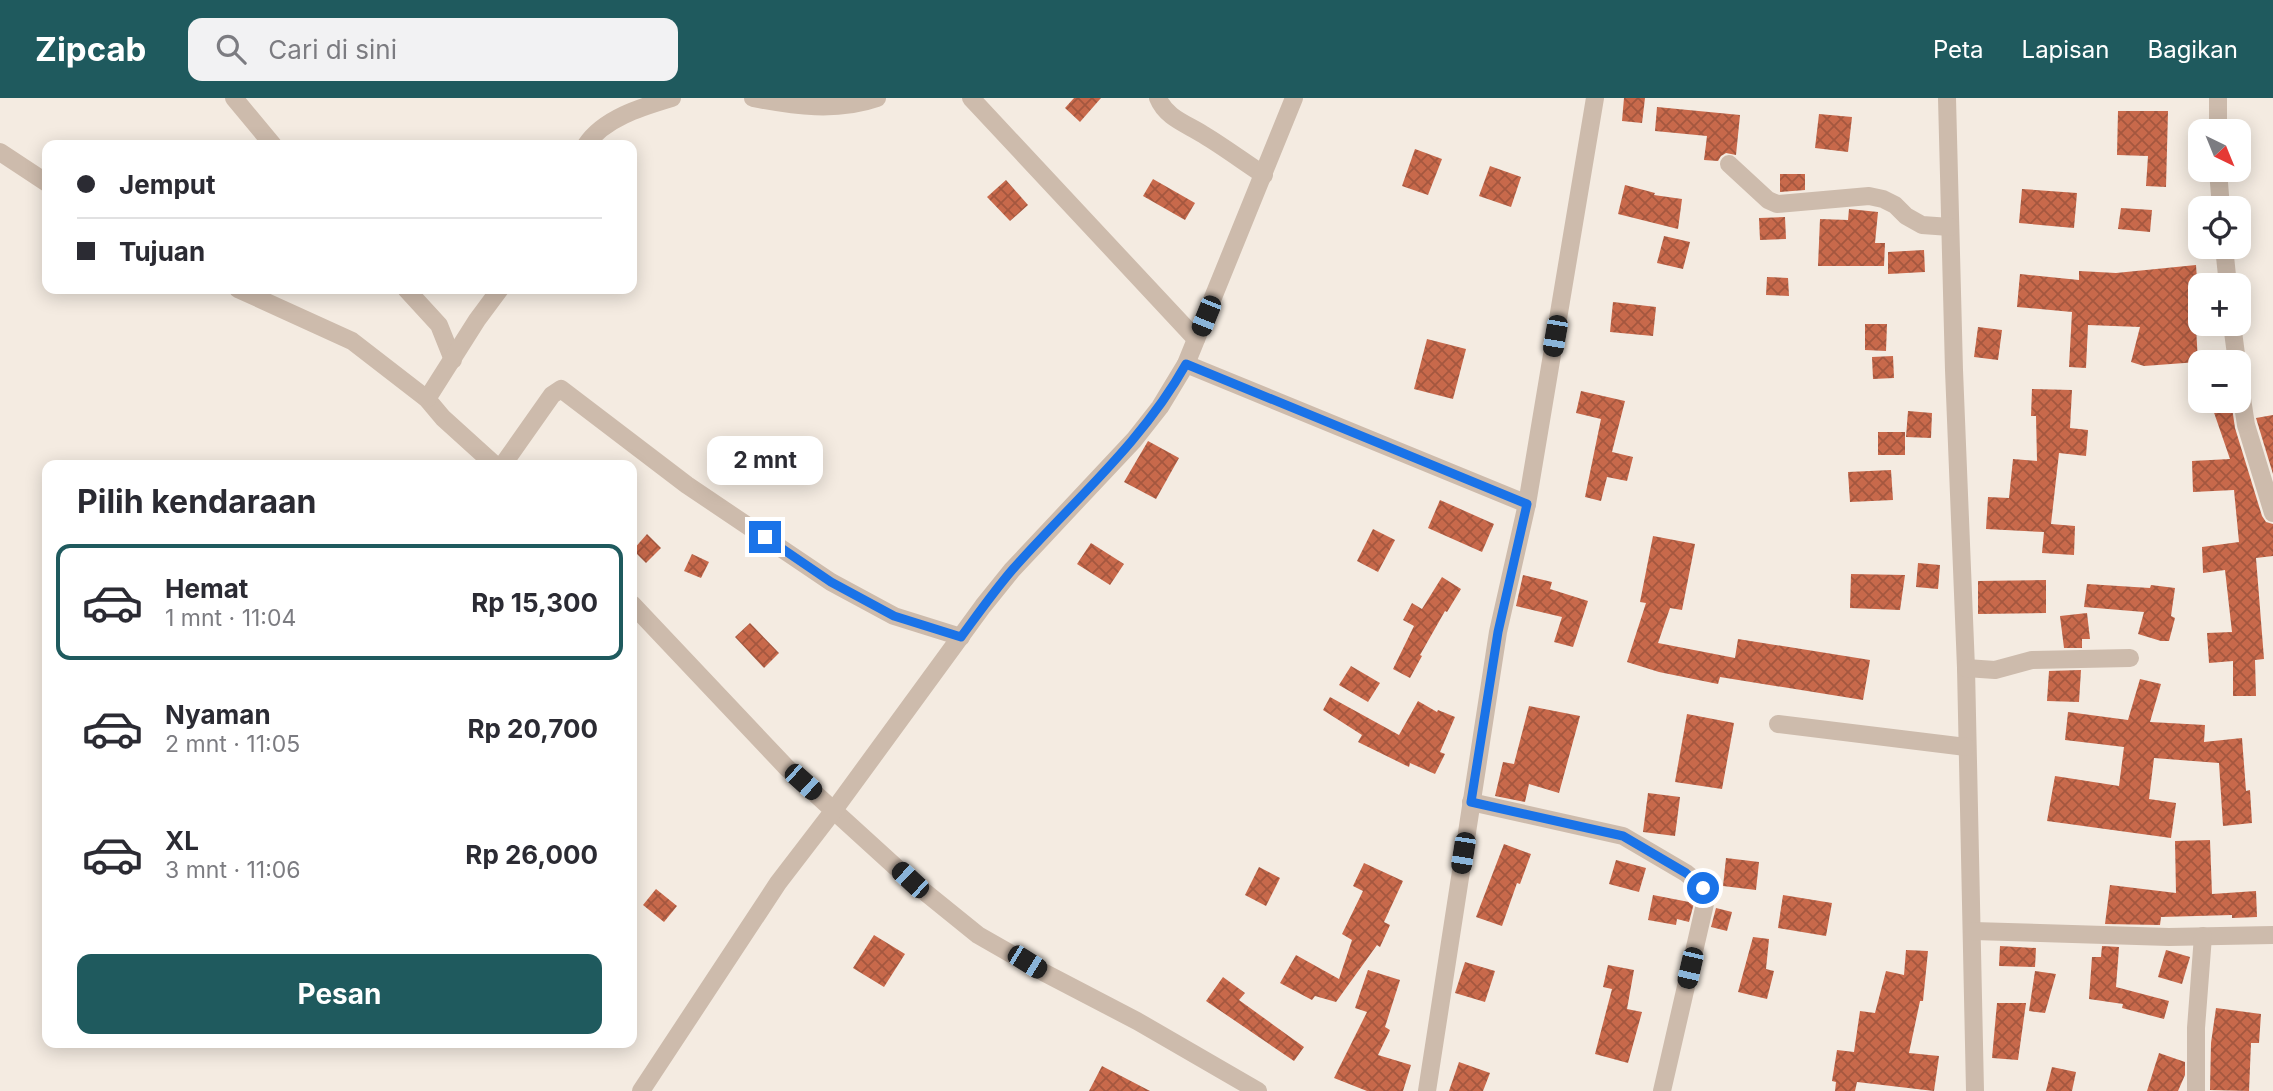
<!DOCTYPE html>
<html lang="id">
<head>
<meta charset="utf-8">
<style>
  body { margin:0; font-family:Inter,sans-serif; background:#f2f2f3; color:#2b2b33; height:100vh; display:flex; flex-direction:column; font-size:26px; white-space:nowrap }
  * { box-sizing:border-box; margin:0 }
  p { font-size:23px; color:#7c7c81 }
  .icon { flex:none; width:38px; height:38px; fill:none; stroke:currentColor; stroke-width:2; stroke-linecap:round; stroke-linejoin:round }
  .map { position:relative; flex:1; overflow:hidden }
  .side { position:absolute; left:42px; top:362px; width:595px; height:588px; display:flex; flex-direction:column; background:#fff; border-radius:14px; box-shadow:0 4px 18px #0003 }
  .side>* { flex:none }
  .banner { position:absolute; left:42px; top:42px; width:595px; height:154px; border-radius:14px; box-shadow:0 4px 18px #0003; display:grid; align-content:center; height:154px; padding:0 35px; background:#fff }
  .needle { width:46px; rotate:137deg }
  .controls { position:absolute; left:2188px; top:21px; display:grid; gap:14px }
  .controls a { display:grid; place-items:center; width:63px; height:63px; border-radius:14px; background:#fff; box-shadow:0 4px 18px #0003; font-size:35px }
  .end { position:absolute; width:32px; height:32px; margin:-16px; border:9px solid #1a73e8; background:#fff; box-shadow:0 0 0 4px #fff }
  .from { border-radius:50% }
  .bubble { position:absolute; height:49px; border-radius:14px; background:#fff; box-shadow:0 4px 18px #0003; font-size:23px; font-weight:700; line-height:49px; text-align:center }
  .car { position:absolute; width:21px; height:42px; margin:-21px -10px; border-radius:9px; box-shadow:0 0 5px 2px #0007; background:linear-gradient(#222 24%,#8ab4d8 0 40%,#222 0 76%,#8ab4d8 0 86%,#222 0) }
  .banner b { display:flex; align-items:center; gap:24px; height:66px; font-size:26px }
  .banner b+b { border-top:2px solid #e1e1e2 }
  .banner i { width:18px; height:18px; background:#2b2b33 }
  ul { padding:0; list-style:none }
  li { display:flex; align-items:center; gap:21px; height:116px; margin:0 14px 10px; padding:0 21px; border:4px solid transparent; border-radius:14px }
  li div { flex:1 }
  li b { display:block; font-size:26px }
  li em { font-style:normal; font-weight:700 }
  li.selected { border-color:#1f5a5e }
  li>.icon { width:63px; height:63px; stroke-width:1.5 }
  h2 { padding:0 35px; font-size:32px; line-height:84px }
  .action { display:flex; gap:14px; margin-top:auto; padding:14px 35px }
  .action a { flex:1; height:80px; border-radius:14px; background:#1f5a5e; color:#fff; font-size:28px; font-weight:700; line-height:80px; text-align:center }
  header { display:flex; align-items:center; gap:42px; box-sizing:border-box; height:98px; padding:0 35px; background:#1f5a5e; color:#fff }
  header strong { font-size:33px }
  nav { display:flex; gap:38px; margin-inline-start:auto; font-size:24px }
  .search { width:490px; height:63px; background:#f2f2f3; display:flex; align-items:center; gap:18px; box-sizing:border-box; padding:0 24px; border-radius:14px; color:#7c7c81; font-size:26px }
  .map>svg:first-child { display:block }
  .building { fill:url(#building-cross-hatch) }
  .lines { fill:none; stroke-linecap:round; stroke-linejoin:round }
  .minor { stroke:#cdbbac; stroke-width:18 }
  .route { stroke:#1a73e8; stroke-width:9 }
</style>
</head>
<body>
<header>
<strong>Zipcab</strong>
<div class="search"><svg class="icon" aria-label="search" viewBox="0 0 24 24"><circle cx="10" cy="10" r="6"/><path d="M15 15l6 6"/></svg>Cari di sini</div>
<nav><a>Peta</a><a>Lapisan</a><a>Bagikan</a></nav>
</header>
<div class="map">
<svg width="2273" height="993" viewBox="0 0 2273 993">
  <defs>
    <pattern id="building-cross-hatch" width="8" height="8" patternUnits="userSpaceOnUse" patternTransform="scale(1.75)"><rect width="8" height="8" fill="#c8694b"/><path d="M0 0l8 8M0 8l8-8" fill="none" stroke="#a4573f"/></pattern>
  </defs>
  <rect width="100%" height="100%" fill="#f4ebe1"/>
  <!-- building -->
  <g class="building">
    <path d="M1074 0H1101L1080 24 1065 10Z"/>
    <path d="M1624 0H1645L1642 25 1622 23Z"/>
    <path d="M1657 9 1740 17 1736 57 1726 55 1721 58 1718 63 1704 62 1707 38 1655 33Z"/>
    <path d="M2118 13H2168L2166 89 2146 88 2148 58 2117 57Z"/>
    <path d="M1819 16 1852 19 1848 54 1815 50Z"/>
    <path d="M1415 51 1442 61 1428 97 1402 88Z"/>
    <path d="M1490 68 1521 79 1511 109 1479 98Z"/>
    <path d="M1780 76H1805V92L1780 94Z"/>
    <path d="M1153 81 1195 105 1185 122 1143 98Z"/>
    <path d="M1006 82 1028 107 1010 123 987 99Z"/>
    <path d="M1625 87 1655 95 1654 97 1682 101 1678 131 1618 116Z"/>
    <path d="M2022 91 2077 95 2074 130 2019 125Z"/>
    <path d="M2121 110 2152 112 2150 134 2118 131Z"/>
    <path d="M1849 111 1878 114 1875 145H1885L1884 168H1818L1820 121 1848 122Z"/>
    <path d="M1785 119 1786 141 1760 142 1759 120Z"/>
    <path d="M1664 138 1690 144 1683 171 1657 165Z"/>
    <path d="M1924 152 1925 174 1888 176V154Z"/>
    <path d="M2196 167 2199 210 2195 211 2198 264 2144 268 2131 264 2140 229 2088 227 2086 270 2069 269 2072 214 2017 209 2020 176 2079 182V173L2116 175Z"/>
    <path d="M1767 179 1788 180 1789 198 1766 197Z"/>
    <path d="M1613 204 1656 209 1653 238 1610 234Z"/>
    <path d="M1865 226H1887L1886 253 1865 252Z"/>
    <path d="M1978 229 2002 232 1998 262 1974 259Z"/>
    <path d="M1427 241 1466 251 1453 301 1414 291Z"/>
    <path d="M1893 258 1894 280 1873 281 1872 259Z"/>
    <path d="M2032 291 2072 292 2070 330 2088 332 2086 358 2059 355 2051 426 2075 428 2074 457 2042 455 2044 434 1986 431 1988 399 2009 400 2013 361 2037 363 2036 318H2031Z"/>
    <path d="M1581 293 1625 303 1612 354 1633 359 1627 383 1607 379 1601 403 1585 399 1601 321 1576 315Z"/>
    <path d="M2210 303H2231L2235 330 2262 418 2266 424 2273 426V458L2256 460 2264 561 2255 562 2256 598H2233V563L2209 565 2207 535 2232 534 2225 472 2203 475 2202 449 2239 444 2234 392 2193 394 2192 363 2230 361Z"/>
    <path d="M1908 313 1932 315 1931 340 1906 339Z"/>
    <path d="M2273 317V376L2256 320Z"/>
    <rect x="1878" y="334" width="27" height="23"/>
    <path d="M1148 343 1179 360 1156 401 1124 384Z"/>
    <path d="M1891 372 1893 402 1850 404 1848 374Z"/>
    <path d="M1440 402 1494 426 1482 454 1428 430Z"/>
    <path d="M1373 431 1395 442 1378 474 1357 463Z"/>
    <path d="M647 436 661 450 646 465 633 452Z"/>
    <path d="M1653 438 1695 446 1682 512 1670 510 1658 545 1735 560 1738 541 1870 562 1863 602 1720 579 1718 586 1659 574 1627 564 1646 505 1640 504Z"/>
    <path d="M1091 445 1124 466 1110 487 1077 466Z"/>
    <path d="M692 456 709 464 701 480 684 473Z"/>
    <path d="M1918 465 1940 467 1938 491 1916 489Z"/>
    <path d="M1851 476 1905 477 1900 512 1850 510Z"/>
    <path d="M1523 477 1552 484 1550 491 1588 503 1573 549 1554 544 1562 519 1516 508Z"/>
    <path d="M1442 479 1461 491 1447 514 1445 513 1420 557 1422 558 1410 580 1393 571 1414 528 1403 522 1412 505 1422 511Z"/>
    <path d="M2046 482V515L1978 516V483Z"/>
    <path d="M2087 486 2150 490 2151 487 2175 490 2171 518 2175 520 2169 543H2161L2138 536 2144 514 2084 509Z"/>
    <path d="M2087 515 2090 541H2082V550H2064L2060 518Z"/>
    <path d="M750 525 779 555 764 570 735 539Z"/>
    <path d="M1351 568 1380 585 1368 604 1339 587Z"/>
    <path d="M2081 572 2079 604 2047 603 2049 573Z"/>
    <path d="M2140 581 2161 586 2150 624 2205 627 2204 644 2242 640 2246 693 2250 692 2252 725 2223 728 2219 665 2154 660 2149 701 2176 705 2171 740 2047 723 2055 678 2119 688 2124 649 2065 642 2068 614 2128 622Z"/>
    <path d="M1330 599 1399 637 1418 603 1437 614 1438 612 1455 619 1440 654 1445 656 1435 676 1410 665 1409 669 1358 644 1362 637 1323 612Z"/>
    <path d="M1529 608 1580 618 1559 695 1529 686 1525 704 1495 698 1503 664 1514 666Z"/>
    <path d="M1687 616 1734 625 1722 691 1675 684Z"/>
    <path d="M1648 695 1680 699 1675 738 1643 734Z"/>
    <path d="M2210 742 2212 796 2256 793 2257 819 2232 820V817L2161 819 2160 827 2105 826 2110 787 2176 795 2175 743Z"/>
    <path d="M1504 746 1531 756 1520 786 1517 785 1502 828 1476 819Z"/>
    <path d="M1726 760 1759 764 1756 792 1723 788Z"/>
    <path d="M1616 762 1646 770 1639 794 1609 786Z"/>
    <path d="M1364 765 1403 783 1384 824 1390 827 1380 849 1377 847 1336 904 1315 898 1312 902 1280 885 1296 857 1339 881 1352 842 1342 836 1363 793 1353 788Z"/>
    <path d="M1259 769 1280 780 1266 808 1245 797Z"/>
    <path d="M656 791 677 808 664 824 643 807Z"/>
    <path d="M1653 797 1694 805 1689 824 1677 821 1676 827 1648 822Z"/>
    <path d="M1783 797 1832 805 1826 838 1778 830Z"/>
    <path d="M1716 810 1732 814 1727 833 1711 829Z"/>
    <path d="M874 837 905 856 884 889 853 870Z"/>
    <path d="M1753 839 1769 841 1766 871 1774 873 1767 901 1738 894Z"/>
    <path d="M2000 848 2036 850 2035 869 1999 868Z"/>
    <path d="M2102 848 2119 849 2116 889 2169 903 2164 921 2122 910 2123 906 2089 901 2092 859H2101Z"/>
    <path d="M1906 852 1928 853 1923 903H1920L1909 955 1939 958 1934 993 1857 984 1855 993H1835L1836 984 1832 983 1837 952 1854 954 1860 913 1875 915 1886 873 1904 877Z"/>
    <path d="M2166 852 2190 859 2182 886 2158 879Z"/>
    <path d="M1465 864 1495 873 1485 904 1455 895Z"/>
    <path d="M1608 867 1634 872 1627 911 1642 914 1628 965 1595 956 1612 891 1603 889Z"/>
    <path d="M1368 872 1400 882 1385 929 1390 932 1378 957 1411 967 1403 993H1367L1334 980 1367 914 1355 910Z"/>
    <path d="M2035 873 2056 876 2045 915 2029 913Z"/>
    <path d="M1223 879 1245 895 1239 902 1304 949 1294 963 1206 903Z"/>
    <path d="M1997 905H2026L2018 962 1992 960Z"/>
    <path d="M2216 910 2261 916 2259 945H2251L2249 993 2210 992 2211 945Z"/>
    <path d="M2159 955 2185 964V977L2178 993H2147Z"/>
    <path d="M1459 964 1490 975 1483 993H1449Z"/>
    <path d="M1102 968 1150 993H1089Z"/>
    <path d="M2052 969 2076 974 2072 993H2046Z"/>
  </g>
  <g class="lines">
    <!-- minor -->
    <g class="minor">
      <path d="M234 0 273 47"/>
      <path d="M753 0C794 8 837 14 877 0"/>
      <path d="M971 0 1196 241"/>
      <path d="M1158 0C1166 20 1187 26 1204 37 1224 49 1244 64 1264 77"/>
      <path d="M1947 0 1954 272 1966 570 1975 993"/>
      <path d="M2218 0V33"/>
      <path d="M586 47C604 20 642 9 672 0"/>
      <path d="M0 54 47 85"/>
      <path d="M1729 66 1768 102 1777 106 1869 98 1883 101 1895 107 1906 118 1922 127 1950 129"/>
      <path d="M2218 72 2221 110"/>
      <path d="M2224 149 2228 187"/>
      <path d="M238 191 352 243 427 301 443 320 496 368"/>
      <path d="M406 191 439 227 453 262"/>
      <path d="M2232 226 2237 264"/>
      <path d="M1186 266 1527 406"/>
      <path d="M2238 274 2246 327 2273 415"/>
      <path d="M427 301 477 222 500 191"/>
      <path d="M502 368 552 297 561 291 687 387 831 484 894 518 961 539"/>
      <path d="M632 506 787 670 910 782 978 837 1043 874 1137 923 1258 993"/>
      <path d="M1966 570 1995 572 2032 562 2130 560"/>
      <path d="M1778 626 1966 649"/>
      <path d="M1471 704 1623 738 1686 775 1697 784 1707 797 1662 993"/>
      <path d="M1973 833 2169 839 2273 837"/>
      <path d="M641 993 778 785 834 712 983 508 1012 472 1134 342 1160 309 1186 266 1294 0"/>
      <path d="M1427 993 1498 534 1527 406 1595 0"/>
      <path d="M2196 993V930L2203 838"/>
    </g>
  </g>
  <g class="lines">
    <!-- route -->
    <path class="route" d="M765 439 831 484 894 518 961 539C978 516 994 493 1013 471 1072 404 1142 345 1186 266L1527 406 1498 534 1471 704 1623 738 1686 775 1703 790"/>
  </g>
</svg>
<div class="controls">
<a><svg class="needle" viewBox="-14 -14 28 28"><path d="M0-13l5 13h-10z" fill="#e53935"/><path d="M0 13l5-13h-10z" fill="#7c7c81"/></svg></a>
<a><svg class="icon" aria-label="locate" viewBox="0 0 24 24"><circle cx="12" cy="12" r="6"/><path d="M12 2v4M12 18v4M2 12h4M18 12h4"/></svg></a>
<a>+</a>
<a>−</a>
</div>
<i class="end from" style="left:1703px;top:790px"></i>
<i class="end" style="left:765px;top:439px"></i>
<div class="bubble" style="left:707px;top:338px;width:116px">2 mnt</div>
<i class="car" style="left:1206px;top:218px;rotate:202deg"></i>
<i class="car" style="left:1555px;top:238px;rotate:190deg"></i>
<i class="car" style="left:803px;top:684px;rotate:132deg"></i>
<i class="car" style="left:1463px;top:755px;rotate:189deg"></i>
<i class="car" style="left:910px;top:782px;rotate:313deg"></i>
<i class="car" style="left:1027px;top:864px;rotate:122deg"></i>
<i class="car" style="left:1690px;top:870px;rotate:193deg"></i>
<div class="banner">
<b><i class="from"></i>Jemput</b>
<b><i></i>Tujuan</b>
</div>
<section class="side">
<h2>Pilih kendaraan</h2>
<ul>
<li class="selected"><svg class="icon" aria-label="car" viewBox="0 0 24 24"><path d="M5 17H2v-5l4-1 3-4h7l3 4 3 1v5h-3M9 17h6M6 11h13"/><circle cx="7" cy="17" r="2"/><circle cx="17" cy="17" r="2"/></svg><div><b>Hemat</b><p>1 mnt · 11:04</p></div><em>Rp 15,300</em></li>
<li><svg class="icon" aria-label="car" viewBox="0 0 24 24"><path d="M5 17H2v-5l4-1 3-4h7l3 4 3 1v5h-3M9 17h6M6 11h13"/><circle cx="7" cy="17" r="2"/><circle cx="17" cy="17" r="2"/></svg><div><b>Nyaman</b><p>2 mnt · 11:05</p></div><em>Rp 20,700</em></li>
<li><svg class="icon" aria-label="car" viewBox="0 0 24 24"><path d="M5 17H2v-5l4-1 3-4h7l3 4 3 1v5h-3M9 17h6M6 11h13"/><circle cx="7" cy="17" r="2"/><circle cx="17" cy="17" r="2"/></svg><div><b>XL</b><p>3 mnt · 11:06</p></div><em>Rp 26,000</em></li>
</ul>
<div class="action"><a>Pesan</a></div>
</section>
</div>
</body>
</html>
